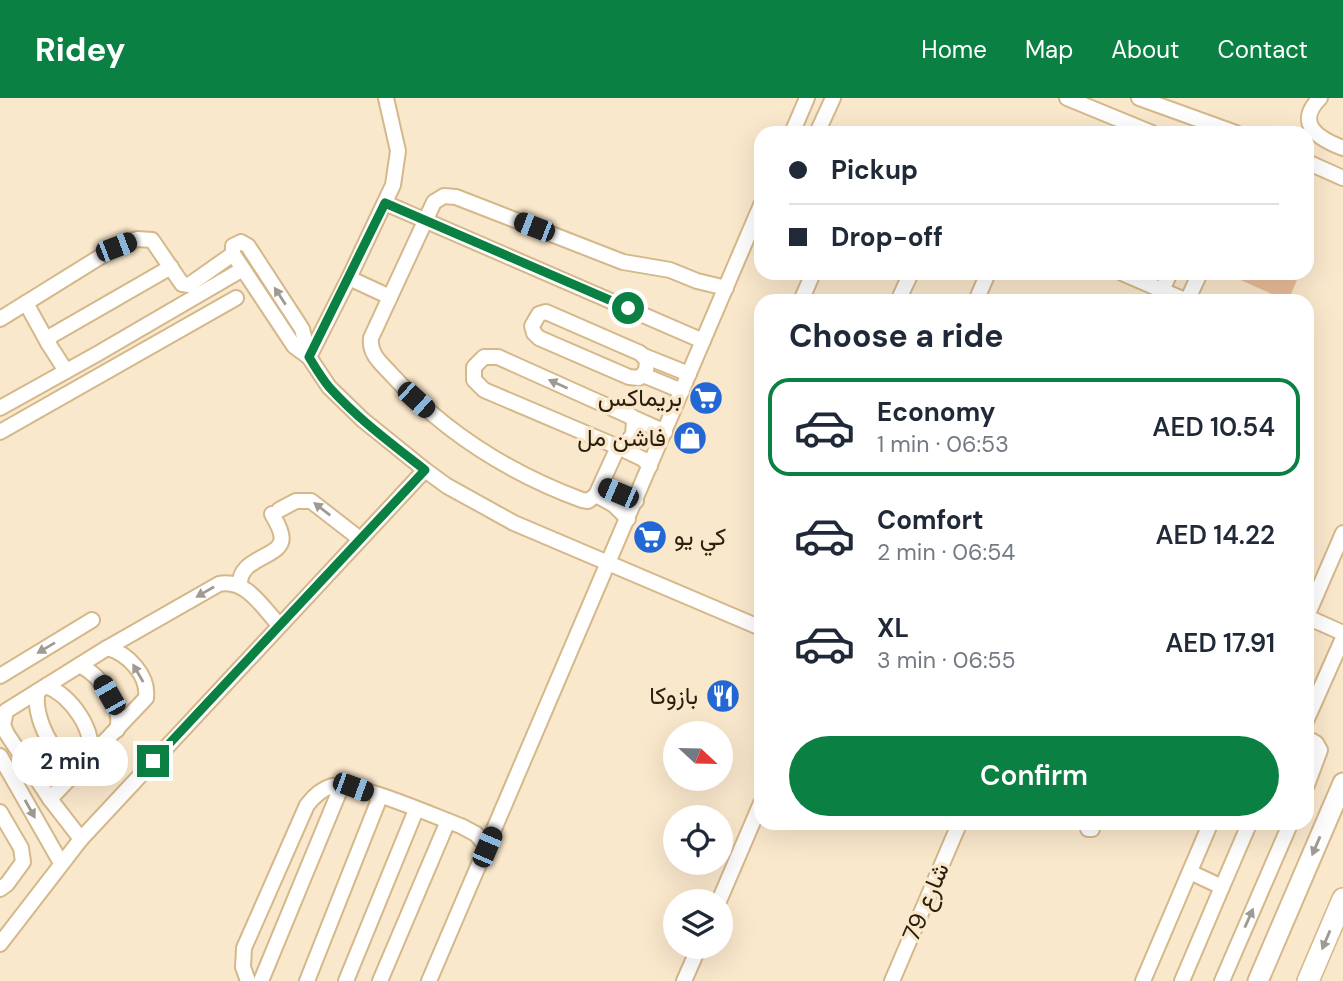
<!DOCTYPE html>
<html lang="en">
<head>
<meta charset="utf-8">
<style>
  body { margin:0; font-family:"DM Sans",Vazirmatn,sans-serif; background:#f2f2f3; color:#1f2937; height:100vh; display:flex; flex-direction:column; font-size:26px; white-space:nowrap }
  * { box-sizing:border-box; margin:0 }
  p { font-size:23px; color:#747a83 }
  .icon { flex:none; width:38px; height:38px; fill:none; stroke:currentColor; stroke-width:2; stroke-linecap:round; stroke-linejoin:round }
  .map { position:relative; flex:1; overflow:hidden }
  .panel { position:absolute; left:754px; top:196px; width:560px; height:536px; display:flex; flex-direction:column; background:#fff; border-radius:21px; box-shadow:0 7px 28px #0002 }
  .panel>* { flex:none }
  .top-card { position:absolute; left:754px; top:28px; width:560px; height:154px; border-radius:21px; box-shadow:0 7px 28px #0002; display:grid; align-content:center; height:154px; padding:0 35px; background:#fff }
  .needle { width:46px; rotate:112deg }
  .fabs { position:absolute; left:663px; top:623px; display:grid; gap:14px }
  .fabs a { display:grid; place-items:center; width:70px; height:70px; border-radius:50%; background:#fff; box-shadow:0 7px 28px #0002; font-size:35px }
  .end { position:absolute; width:32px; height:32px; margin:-16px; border:9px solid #0b8043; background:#fff; box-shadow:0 0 0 4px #fff }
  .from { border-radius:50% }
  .bubble { position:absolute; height:49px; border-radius:24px; background:#fff; box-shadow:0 7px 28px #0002; font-size:23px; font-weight:600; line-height:49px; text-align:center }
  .car { position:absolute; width:21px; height:42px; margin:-21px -10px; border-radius:9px; box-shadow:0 0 5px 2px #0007; background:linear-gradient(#222 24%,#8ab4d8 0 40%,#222 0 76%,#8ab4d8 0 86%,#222 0) }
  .top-card b { display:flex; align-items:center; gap:24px; height:66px; font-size:26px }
  .top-card b+b { border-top:2px solid #e0e1e3 }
  .top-card i { width:18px; height:18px; background:#1f2937 }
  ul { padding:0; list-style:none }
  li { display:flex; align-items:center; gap:21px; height:98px; margin:0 14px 10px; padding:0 21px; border:4px solid transparent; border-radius:21px }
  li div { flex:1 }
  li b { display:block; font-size:26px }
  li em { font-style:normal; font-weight:600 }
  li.active { border-color:#0b8043 }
  li>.icon { width:63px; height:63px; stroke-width:1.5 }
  h2 { padding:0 35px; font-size:32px; line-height:84px }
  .cta { display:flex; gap:14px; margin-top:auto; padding:14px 35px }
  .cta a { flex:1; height:80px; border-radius:42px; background:#0b8043; color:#fff; font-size:28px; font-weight:600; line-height:80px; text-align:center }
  header { display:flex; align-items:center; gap:42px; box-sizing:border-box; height:98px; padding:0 35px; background:#0b8043; color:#fff }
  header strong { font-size:33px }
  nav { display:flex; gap:38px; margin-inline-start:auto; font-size:24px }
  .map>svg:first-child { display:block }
  .building { fill:#eabd9a }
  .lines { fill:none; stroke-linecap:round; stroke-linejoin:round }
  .minor-casing { stroke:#d5b88a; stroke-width:18 }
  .major-casing { stroke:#d5b88a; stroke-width:23 }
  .highway-casing { stroke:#d5b88a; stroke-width:24 }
  .minor { stroke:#fff; stroke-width:14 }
  .major { stroke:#fff; stroke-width:19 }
  .highway { stroke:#fff; stroke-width:21 }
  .oneway { fill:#a09b92 }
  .route { stroke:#0b8043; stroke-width:9 }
  .labels { text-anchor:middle; stroke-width:7; stroke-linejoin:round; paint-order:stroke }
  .poi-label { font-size:24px; fill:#2b200d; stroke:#fae8cc; text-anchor:end }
  .street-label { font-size:24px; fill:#2b200d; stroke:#fae8cc }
</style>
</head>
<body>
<header>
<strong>Ridey</strong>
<nav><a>Home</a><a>Map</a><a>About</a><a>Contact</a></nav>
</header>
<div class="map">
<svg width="1343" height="883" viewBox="0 0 1343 883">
  <rect width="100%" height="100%" fill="#fae8cc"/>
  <!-- building -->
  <path class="building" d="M1225 175H1300L1288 203Z"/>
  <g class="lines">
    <!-- minor casing -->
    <g class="minor-casing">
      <g id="minor">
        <path d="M1067 0 1152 35"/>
        <path d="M1139 0 1236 35"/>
        <path d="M1320 0C1294 26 1319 41 1343 50"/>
        <path d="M792 35 807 0"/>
        <path d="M817 35 833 0"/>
        <path d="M1307 64 1343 80"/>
        <path d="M385 105 703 243"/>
        <path d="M1122 175 1187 203"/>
        <path d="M349 180 390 199"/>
        <path d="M1162 192 1170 175"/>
        <path d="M801 203 813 175"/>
        <path d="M898 203 911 175"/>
        <path d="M976 203 988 175"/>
        <path d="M1187 203 1200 175"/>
        <path d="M26 205 48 245"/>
        <path d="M546 214 640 255 647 262 646 273 639 280 629 279 539 240 534 235 532 228 539 216Z"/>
        <path d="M0 221 116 149 137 141 152 142 182 186 189 187 233 156"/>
        <path d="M644 258 689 276"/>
        <path d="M309 259 302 231 248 148 241 144 233 148V156L294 248 309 259 329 289 363 322 425 372 447 388 514 425 761 530"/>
        <path d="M309 259 349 180 393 87 398 53 386 0"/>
        <path d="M66 273 48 245 51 238 171 169"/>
        <path d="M643 277 682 293"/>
        <path d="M0 310 97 256 243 171"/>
        <path d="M631 318 634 324 633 337 624 347 618 349 596 397 588 403 582 402C509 375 444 334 391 276 381 265 369 256 371 240L434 104 444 98 456 99 623 164 670 172 697 183 726 190"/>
        <path d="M0 334 236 200"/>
        <path d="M650 368 643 361 618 349 484 292 474 282V269L484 259H498L665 334"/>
        <path d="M601 388 636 403"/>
        <path d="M596 397 614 407 628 421"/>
        <path d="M279 412 296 403H311L360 441"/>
        <path d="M240 487C238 457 288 460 281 436 280 429 275 422 272 416"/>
        <path d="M1307 518 1343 435"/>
        <path d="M1307 519 1343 535"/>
        <path d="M80 567C100 578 124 607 117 632"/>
        <path d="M0 578 92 522"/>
        <path d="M46 588C70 596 98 635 89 660"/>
        <path d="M38 593C31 616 55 665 80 670"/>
        <path d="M1307 621 1343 540"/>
        <path d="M1307 640 1316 645 1320 652 1307 687"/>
        <path d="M0 658 61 765"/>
        <path d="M50 701 146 600C149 578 128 555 107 550"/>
        <path d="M0 714 21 750 23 764 7 786 0 791"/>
        <path d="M1087 724 1088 731H1092L1094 724"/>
        <path d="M81 741 50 701 7 636 3 627 6 613 107 550 219 486C246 480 263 510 279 527"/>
        <path d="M1222 789 1250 724"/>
        <path d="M719 803 761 705"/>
        <path d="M0 846 81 741 425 372"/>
        <path d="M248 883 243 869 244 850 307 707C314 698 321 691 332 688 355 683 436 719 461 728L476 736 487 749"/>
        <path d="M261 883 342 687"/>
        <path d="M307 883 380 699"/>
        <path d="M346 883 416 712"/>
        <path d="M380 883 448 723"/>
        <path d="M429 883 761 107"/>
        <path d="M684 883 699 849"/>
        <path d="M892 883 960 724"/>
        <path d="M1143 883 1211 724"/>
        <path d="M1182 883 1222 789 1190 774"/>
        <path d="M1222 883 1291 724"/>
      </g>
    </g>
    <!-- major casing -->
    <g class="major-casing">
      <path id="major" d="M1258 883 1343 685"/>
    </g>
    <!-- highway casing -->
    <g class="highway-casing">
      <path id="highway" d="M1308 883 1343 801"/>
    </g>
    <!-- minor -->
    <use href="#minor" class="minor"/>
    <!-- major -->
    <use href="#major" class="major"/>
    <!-- highway -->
    <use href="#highway" class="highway"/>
  </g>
  <!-- one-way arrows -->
  <defs><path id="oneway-solid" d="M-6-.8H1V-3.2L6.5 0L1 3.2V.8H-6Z" transform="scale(1.75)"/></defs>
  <g class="oneway">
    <use href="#oneway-solid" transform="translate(280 198) rotate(-123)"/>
    <use href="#oneway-solid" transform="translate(558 286) rotate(-156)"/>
    <use href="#oneway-solid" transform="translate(322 411) rotate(-142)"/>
    <use href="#oneway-solid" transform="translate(205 494) rotate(150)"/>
    <use href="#oneway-solid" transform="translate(46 550) rotate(149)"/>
    <use href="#oneway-solid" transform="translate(138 575) rotate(-120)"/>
    <use href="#oneway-solid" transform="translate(30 711) rotate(61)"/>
    <use href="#oneway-solid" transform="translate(1316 748) rotate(113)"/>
    <use href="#oneway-solid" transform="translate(1249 820) rotate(-66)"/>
    <use href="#oneway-solid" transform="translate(1326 842) rotate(113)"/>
  </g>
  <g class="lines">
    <!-- route -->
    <path class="route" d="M153 663 425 372C392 346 358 321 330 290 322 281 315 269 309 259L385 105 628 210"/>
  </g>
  <!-- icons -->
  <defs>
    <g id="supermarket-disc" transform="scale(1.75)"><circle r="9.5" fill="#2267d3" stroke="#fae8cc"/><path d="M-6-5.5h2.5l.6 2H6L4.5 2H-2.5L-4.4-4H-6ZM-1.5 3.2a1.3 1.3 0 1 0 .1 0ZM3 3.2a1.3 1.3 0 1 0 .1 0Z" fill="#fff"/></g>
    <g id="shop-disc" transform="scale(1.75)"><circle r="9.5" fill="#2267d3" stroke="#fae8cc"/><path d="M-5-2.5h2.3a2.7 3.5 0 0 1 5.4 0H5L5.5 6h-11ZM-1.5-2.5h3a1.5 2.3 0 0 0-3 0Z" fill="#fff"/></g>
    <g id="restaurant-disc" transform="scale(1.75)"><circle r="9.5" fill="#2267d3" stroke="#fae8cc"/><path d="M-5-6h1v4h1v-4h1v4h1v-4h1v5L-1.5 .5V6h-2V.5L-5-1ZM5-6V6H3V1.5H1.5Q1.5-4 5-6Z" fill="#fff"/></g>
  </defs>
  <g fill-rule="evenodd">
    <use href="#supermarket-disc" x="706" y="300"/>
    <use href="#shop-disc" x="690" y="340"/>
    <use href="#supermarket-disc" x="650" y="439"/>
    <use href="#restaurant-disc" x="723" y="598"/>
  </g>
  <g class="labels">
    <!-- poi labels -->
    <g class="poi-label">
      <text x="682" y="308">بريماكس</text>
      <text x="666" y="348">فاشن مل</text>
      <text x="674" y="447" text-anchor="start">كي يو</text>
      <text x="698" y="606">بازوكا</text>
    </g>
    <!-- street labels -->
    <g class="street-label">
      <text transform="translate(926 804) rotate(-67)" y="8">شارع 79</text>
    </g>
  </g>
</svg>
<div class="fabs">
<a><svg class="needle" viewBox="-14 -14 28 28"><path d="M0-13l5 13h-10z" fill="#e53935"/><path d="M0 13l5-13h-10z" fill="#747a83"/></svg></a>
<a><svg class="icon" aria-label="locate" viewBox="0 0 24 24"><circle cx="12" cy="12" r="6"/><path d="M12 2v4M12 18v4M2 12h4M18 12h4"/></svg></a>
<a><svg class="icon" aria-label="layers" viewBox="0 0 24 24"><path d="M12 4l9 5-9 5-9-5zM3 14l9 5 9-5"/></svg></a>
</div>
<i class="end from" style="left:628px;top:210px"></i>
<i class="end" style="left:153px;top:663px"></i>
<div class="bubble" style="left:12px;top:639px;width:116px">2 min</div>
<i class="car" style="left:534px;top:129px;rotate:291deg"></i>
<i class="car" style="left:116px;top:149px;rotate:69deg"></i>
<i class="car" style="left:416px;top:302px;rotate:132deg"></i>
<i class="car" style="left:618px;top:395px;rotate:293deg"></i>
<i class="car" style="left:109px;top:597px;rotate:330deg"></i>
<i class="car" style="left:353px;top:689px;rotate:110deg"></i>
<i class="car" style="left:487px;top:749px;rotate:23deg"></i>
<div class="top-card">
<b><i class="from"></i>Pickup</b>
<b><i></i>Drop-off</b>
</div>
<section class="panel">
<h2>Choose a ride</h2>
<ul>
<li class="active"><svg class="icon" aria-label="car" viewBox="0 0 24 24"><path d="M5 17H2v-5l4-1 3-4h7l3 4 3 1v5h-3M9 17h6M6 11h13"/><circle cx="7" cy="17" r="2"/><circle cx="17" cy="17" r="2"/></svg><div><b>Economy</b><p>1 min · 06:53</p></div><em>AED 10.54</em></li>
<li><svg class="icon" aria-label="car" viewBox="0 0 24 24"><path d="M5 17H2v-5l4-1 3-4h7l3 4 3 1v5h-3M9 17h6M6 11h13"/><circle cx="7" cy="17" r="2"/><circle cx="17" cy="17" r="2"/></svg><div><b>Comfort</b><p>2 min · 06:54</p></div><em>AED 14.22</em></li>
<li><svg class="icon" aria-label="car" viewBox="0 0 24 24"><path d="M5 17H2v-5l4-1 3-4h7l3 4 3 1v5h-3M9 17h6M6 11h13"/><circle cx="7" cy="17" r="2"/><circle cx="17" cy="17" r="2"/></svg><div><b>XL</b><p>3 min · 06:55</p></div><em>AED 17.91</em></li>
</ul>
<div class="cta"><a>Confirm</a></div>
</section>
</div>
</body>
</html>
